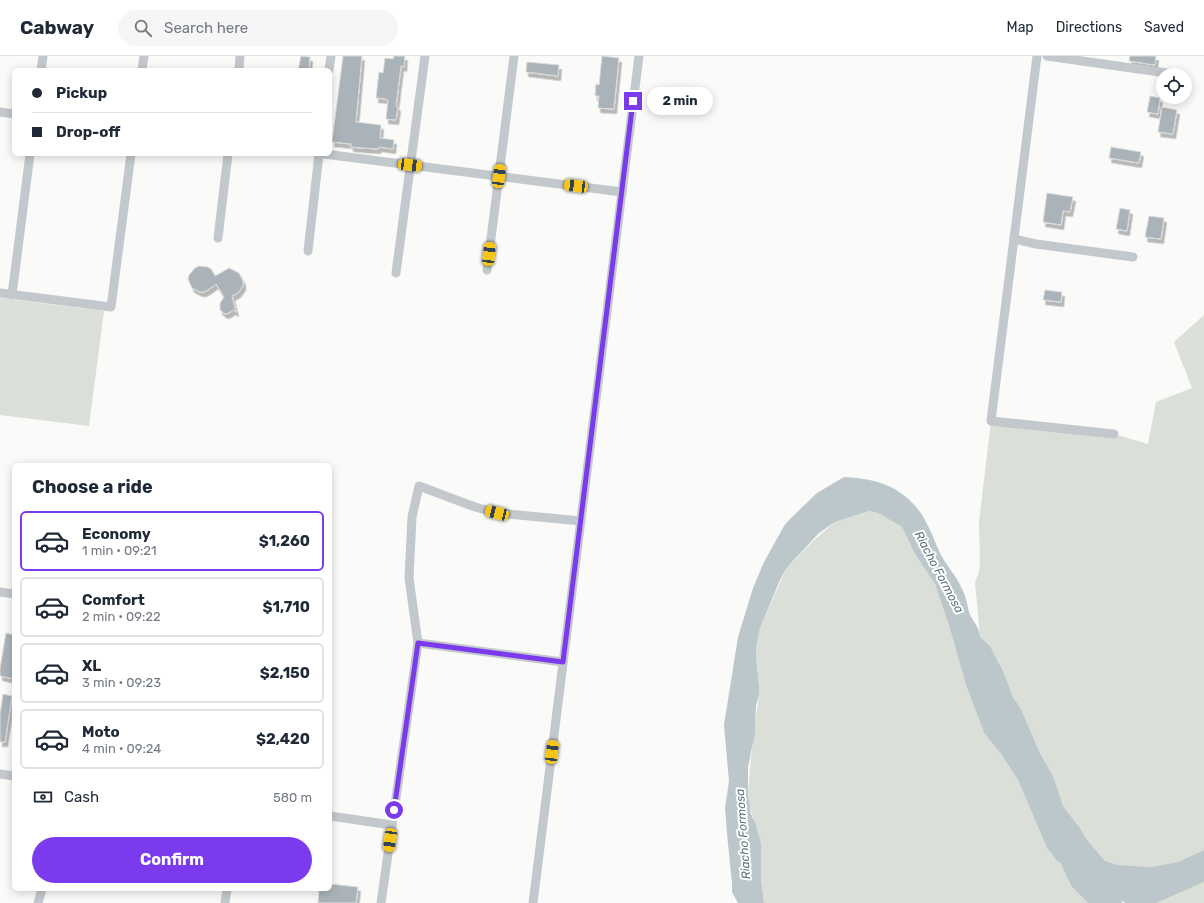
<!DOCTYPE html>
<html lang="en">
<head>
<meta charset="utf-8">
<style>
  body { margin:0; font-family:Rubik,sans-serif; background:#f6f6f7; color:#1f2937; height:100vh; display:flex; flex-direction:column; font-size:15px; white-space:nowrap }
  * { box-sizing:border-box; margin:0 }
  p { font-size:13px; color:#747a83 }
  .icon { flex:none; width:22px; height:22px; fill:none; stroke:currentColor; stroke-width:2; stroke-linecap:round; stroke-linejoin:round }
  .map { position:relative; flex:1; overflow:hidden }
  .panel { position:absolute; left:12px; top:407px; width:320px; height:428px; display:flex; flex-direction:column; background:#fff; border-radius:6px; box-shadow:0 2px 10px #0003 }
  .panel>* { flex:none }
  .hud { position:absolute; left:12px; top:12px; width:320px; height:88px; border-radius:6px; box-shadow:0 2px 10px #0003; display:grid; align-content:center; height:88px; padding:0 20px; background:#fff }
  .buttons { position:absolute; left:1156px; top:12px; display:grid; gap:8px }
  .buttons a { display:grid; place-items:center; width:36px; height:36px; border-radius:50%; background:#fff; box-shadow:0 2px 10px #0003; font-size:20px }
  .end { position:absolute; width:18px; height:18px; margin:-9px; border:5px solid #7c3aed; background:#fff; box-shadow:0 0 0 2px #fff }
  .from { border-radius:50% }
  .bubble { position:absolute; height:28px; border-radius:14px; background:#fff; box-shadow:0 2px 10px #0003; font-size:13px; font-weight:700; line-height:28px; text-align:center }
  .car { position:absolute; width:12px; height:24px; margin:-12px -6px; border-radius:5px; box-shadow:0 0 3px 1px #0007; background:linear-gradient(#f5c518 24%,#345 0 40%,#f5c518 0 76%,#345 0 86%,#f5c518 0) }
  .hud b { display:flex; align-items:center; gap:14px; height:38px; font-size:15px }
  .hud b+b { border-top:1px solid #e0e1e3 }
  .hud i { width:10px; height:10px; background:#1f2937 }
  ul { padding:0; list-style:none }
  li { display:flex; align-items:center; gap:12px; height:60px; margin:0 8px 6px; padding:0 12px; border:2px solid #e0e1e3; border-radius:6px }
  li div { flex:1 }
  li b { display:block; font-size:15px }
  li em { font-style:normal; font-weight:700 }
  li.on { border-color:#7c3aed }
  li>.icon { width:36px; height:36px; stroke-width:1.5 }
  h2 { padding:0 20px; font-size:18px; line-height:48px }
  .pay { display:flex; align-items:center; gap:10px; height:44px; padding:0 20px; font-size:15px }
  .pay p { margin-inline-start:auto }
  .primary-button { display:flex; gap:8px; margin-top:auto; padding:8px 20px }
  .primary-button a { flex:1; height:46px; border-radius:24px; background:#7c3aed; color:#fff; font-size:16px; font-weight:700; line-height:46px; text-align:center }
  header { display:flex; align-items:center; gap:24px; box-sizing:border-box; height:56px; padding:0 20px; background:#fff; border-bottom:1px solid #e0e1e3 }
  header strong { font-size:19px }
  nav { display:flex; gap:22px; margin-inline-start:auto; font-size:14px }
  .search { width:280px; height:36px; background:#f6f6f7; display:flex; align-items:center; gap:10px; box-sizing:border-box; padding:0 14px; border-radius:22px; color:#747a83; font-size:15px }
  .map>svg:first-child { display:block }
  .green { fill:#dadfd7 }
  .water { fill:#bbc7cb }
  .lines { fill:none; stroke-linecap:round; stroke-linejoin:round }
  .river { stroke:#bbc7cb; stroke-width:18 }
  .building { fill:#aab3b9; stroke:#dcdcda; filter:url(#shadow) }
  .minor { stroke:#c3c8cc; stroke-width:9 }
  .route { stroke:#7c3aed; stroke-width:5 }
  .labels { text-anchor:middle; stroke-width:4; stroke-linejoin:round; paint-order:stroke }
  .water-label { font-size:12px; font-style:italic; fill:#60757c; stroke:#fff }
</style>
</head>
<body>
<header>
<strong>Cabway</strong>
<div class="search"><svg class="icon" aria-label="search" viewBox="0 0 24 24"><circle cx="10" cy="10" r="6"/><path d="M15 15l6 6"/></svg>Search here</div>
<nav><a>Map</a><a>Directions</a><a>Saved</a></nav>
</header>
<div class="map">
<svg width="1204" height="847" viewBox="0 0 1204 847">
  <defs>
    <filter id="shadow"><feDropShadow dx="2.5" dy="4.5" stdDeviation="0" flood-color="#0004"/></filter>
  </defs>
  <rect width="100%" height="100%" fill="#fafaf8"/>
  <!-- green -->
  <g class="green">
    <path d="M0 242 104 255 89 370 0 359Z"/>
    <path d="M1204 259V794L1178 806 1151 811 1118 809 1105 805 1087 784 1080 772 1063 750 1054 722 1039 695 1021 653 1013 641 1003 615 990 590 980 581 975 526 979 516 980 507 979 466 991 365 1114 378 1148 388 1156 346 1192 332 1174 286Z"/>
    <path d="M869 455 878 457 902 471 910 488 935 528 949 568 966 629 984 677 1001 698 1018 724 1047 792 1057 805 1072 812 1088 834 1100 846 1113 847H764L761 823V787L749 748 748 738 751 701 759 639V629L756 593 760 572 786 513 813 485 835 466Z"/>
    <path d="M1204 816V847H1134Z"/>
  </g>
  <!-- water -->
  <path class="water" d="M844 421C864 422 885 425 902 438 925 454 930 476 941 499 947 510 957 521 962 533 966 540 967 548 969 556 973 567 979 569 980 581L990 590 1003 615 1013 641 1021 653 1039 695 1054 722 1063 750 1080 772 1087 784 1105 805 1118 809 1151 811 1178 806 1204 794V817L1186 827 1134 847H1127L1088 834 1079 825 1072 812 1057 805 1047 792 1018 724 1001 698 984 677 966 629 949 569 935 528 914 496 902 471 878 457 869 455 835 466 819 477 793 505 786 513 780 524 760 572 756 593 757 610 759 629V639L756 650 755 677 748 711V739L751 758 755 766 761 787V823L764 847H738L732 836V827L728 788 725 752 729 725 724 669 738 581 753 532 764 506 784 470 790 463 817 437Z"/>
  <g class="lines">
    <!-- river -->
    <g class="river">
      <path d="M1062 789 1079 825 1100 846 1113 847"/>
      <path d="M1134 847 1204 816"/>
    </g>
  </g>
  <!-- building -->
  <g class="building">
    <path d="M301 0 310 1 309 14H298Z"/>
    <path d="M343 0H362L356 66 381 69 380 82 394 84 393 93 379 91 378 93 363 92 351 91V88L332 86Z"/>
    <path d="M394 0H405L404 11 401 10 396 50 398 51 396 64 386 63 388 44H386V43L376 42 379 16 383 17 385 2 393 3Z"/>
    <path d="M602 0 619 2 614 53 598 52 599 40H595L596 28 599 29Z"/>
    <path d="M1130 0H1156L1155 9 1129 5Z"/>
    <path d="M527 6 559 9 558 20 526 16Z"/>
    <path d="M1150 40 1160 42 1158 58 1147 56Z"/>
    <path d="M1162 51 1177 54 1173 78 1158 76Z"/>
    <path d="M1111 91 1141 96 1139 107 1109 102Z"/>
    <path d="M1047 137 1073 141 1070 156 1063 155 1061 169 1043 166Z"/>
    <path d="M1120 152 1130 154 1127 175 1116 173Z"/>
    <path d="M1149 160 1164 162 1161 183 1145 181Z"/>
    <path d="M199 210 208 211 212 214 215 220 229 212 239 217 243 225V230L238 237 232 240 236 256 233 254 229 257 225 258 220 254V247L224 241 216 228 208 234 204 236H200L192 232 188 223 189 219 195 212Z"/>
    <path d="M1045 234 1062 236 1061 246 1043 244Z"/>
    <path d="M6 577 14 579V602L12 614 14 615V623L0 620V612Z"/>
    <path d="M3 638 12 640 5 686H0V658Z"/>
    <path d="M330 828 358 831 356 847H318L319 833H330Z"/>
  </g>
  <g class="lines">
    <!-- minor -->
    <g class="minor">
      <path d="M1037 0 991 365 1114 378"/>
      <path d="M1047 0 1181 19"/>
      <path d="M41 14 43 0"/>
      <path d="M142 14 144 0"/>
      <path d="M239 14 240 0"/>
      <path d="M329 14 331 0"/>
      <path d="M0 56 14 58"/>
      <path d="M324 98 622 136"/>
      <path d="M218 182 228 98"/>
      <path d="M1014 183 1036 188 1133 201"/>
      <path d="M308 195 319 98"/>
      <path d="M487 214 514 0"/>
      <path d="M396 217 425 0"/>
      <path d="M0 237 111 251 131 98"/>
      <path d="M12 239 30 98"/>
      <path d="M0 536 14 538"/>
      <path d="M418 587 563 606"/>
      <path d="M0 718 14 720"/>
      <path d="M330 760 392 769"/>
      <path d="M38 847 42 833"/>
      <path d="M225 847 227 833"/>
      <path d="M381 847 418 587 409 522 412 461 419 430 475 451 497 457 581 465"/>
      <path d="M533 847 639 0"/>
    </g>
  </g>
  <g class="lines">
    <!-- route -->
    <path class="route" d="M394 754 418 587 563 606 633 45"/>
  </g>
  <g class="labels">
    <!-- water labels -->
    <g class="water-label">
      <text transform="translate(939 516) rotate(62)" y="4">Riacho Formosa</text>
      <text transform="translate(743 778) rotate(-94)" y="4">Riacho Formosa</text>
    </g>
  </g>
</svg>
<div class="buttons">
<a><svg class="icon" aria-label="locate" viewBox="0 0 24 24"><circle cx="12" cy="12" r="6"/><path d="M12 2v4M12 18v4M2 12h4M18 12h4"/></svg></a>
</div>
<i class="end from" style="left:394px;top:754px"></i>
<i class="end" style="left:633px;top:45px"></i>
<div class="bubble" style="left:647px;top:31px;width:66px">2 min</div>
<i class="car" style="left:410px;top:109px;rotate:97deg"></i>
<i class="car" style="left:499px;top:120px;rotate:8deg"></i>
<i class="car" style="left:576px;top:130px;rotate:277deg"></i>
<i class="car" style="left:489px;top:198px;rotate:7deg"></i>
<i class="car" style="left:497px;top:457px;rotate:284deg"></i>
<i class="car" style="left:552px;top:696px;rotate:7deg"></i>
<i class="car" style="left:390px;top:784px;rotate:188deg"></i>
<div class="hud">
<b><i class="from"></i>Pickup</b>
<b><i></i>Drop-off</b>
</div>
<section class="panel">
<h2>Choose a ride</h2>
<ul>
<li class="on"><svg class="icon" aria-label="car" viewBox="0 0 24 24"><path d="M5 17H2v-5l4-1 3-4h7l3 4 3 1v5h-3M9 17h6M6 11h13"/><circle cx="7" cy="17" r="2"/><circle cx="17" cy="17" r="2"/></svg><div><b>Economy</b><p>1 min · 09:21</p></div><em>$1,260</em></li>
<li><svg class="icon" aria-label="car" viewBox="0 0 24 24"><path d="M5 17H2v-5l4-1 3-4h7l3 4 3 1v5h-3M9 17h6M6 11h13"/><circle cx="7" cy="17" r="2"/><circle cx="17" cy="17" r="2"/></svg><div><b>Comfort</b><p>2 min · 09:22</p></div><em>$1,710</em></li>
<li><svg class="icon" aria-label="car" viewBox="0 0 24 24"><path d="M5 17H2v-5l4-1 3-4h7l3 4 3 1v5h-3M9 17h6M6 11h13"/><circle cx="7" cy="17" r="2"/><circle cx="17" cy="17" r="2"/></svg><div><b>XL</b><p>3 min · 09:23</p></div><em>$2,150</em></li>
<li><svg class="icon" aria-label="car" viewBox="0 0 24 24"><path d="M5 17H2v-5l4-1 3-4h7l3 4 3 1v5h-3M9 17h6M6 11h13"/><circle cx="7" cy="17" r="2"/><circle cx="17" cy="17" r="2"/></svg><div><b>Moto</b><p>4 min · 09:24</p></div><em>$2,420</em></li>
</ul>
<div class="pay"><svg class="icon" aria-label="cash" viewBox="0 0 24 24"><path d="M3 7h18v10H3z"/><circle cx="12" cy="12" r="2"/></svg>Cash<p>580 m</p></div>
<div class="primary-button"><a>Confirm</a></div>
</section>
</div>
</body>
</html>
